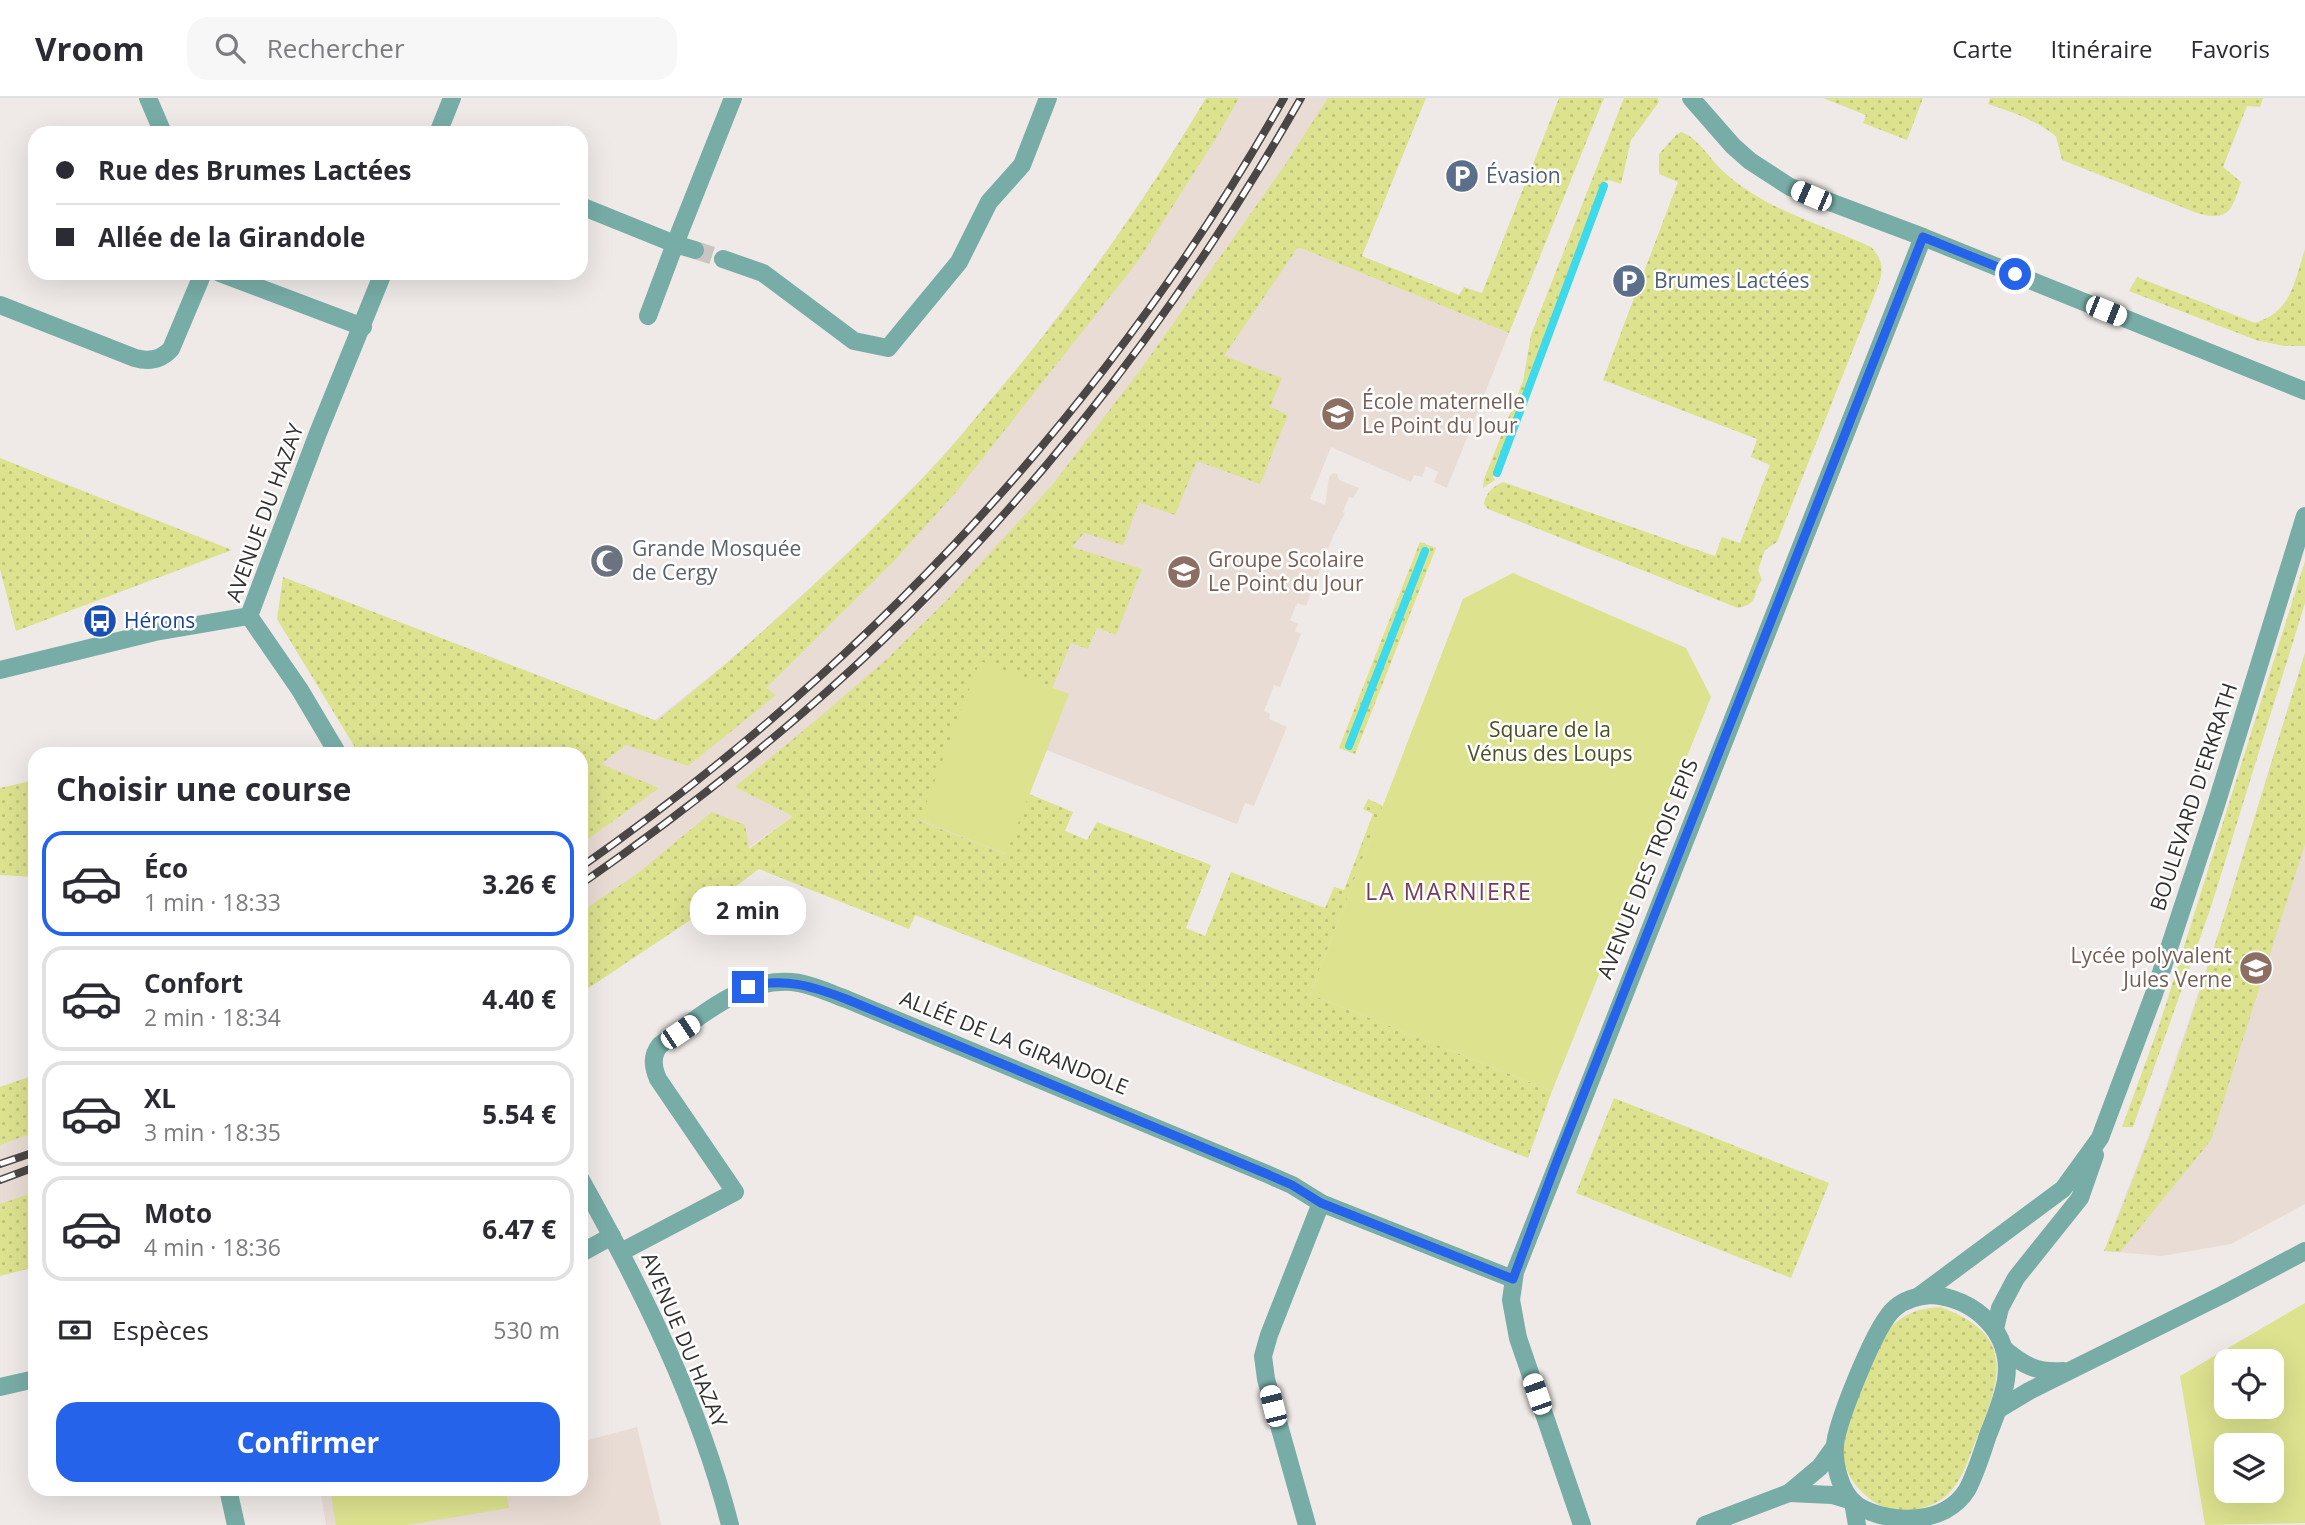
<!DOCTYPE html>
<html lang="fr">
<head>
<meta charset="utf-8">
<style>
  body { margin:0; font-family:"Open Sans",sans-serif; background:#f7f7f7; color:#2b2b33; height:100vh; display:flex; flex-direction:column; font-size:26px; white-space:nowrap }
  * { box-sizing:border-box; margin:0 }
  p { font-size:23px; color:#7c7c81 }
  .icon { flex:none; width:38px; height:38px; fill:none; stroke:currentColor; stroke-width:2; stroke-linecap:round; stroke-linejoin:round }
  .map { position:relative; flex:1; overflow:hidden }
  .details { position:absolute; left:28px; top:649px; width:560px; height:749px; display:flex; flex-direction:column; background:#fff; border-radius:21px; box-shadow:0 7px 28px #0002 }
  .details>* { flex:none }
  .hud { position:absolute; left:28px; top:28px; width:560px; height:154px; border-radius:21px; box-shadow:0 7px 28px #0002; display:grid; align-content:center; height:154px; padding:0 28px; background:#fff }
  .tools { position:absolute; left:2214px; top:1251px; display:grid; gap:14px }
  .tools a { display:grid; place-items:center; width:70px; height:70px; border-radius:14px; background:#fff; box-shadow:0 7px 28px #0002; font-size:35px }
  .end { position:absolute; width:32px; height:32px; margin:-16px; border:9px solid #2563eb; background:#fff; box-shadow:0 0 0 4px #fff }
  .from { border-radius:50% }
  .bubble { position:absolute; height:49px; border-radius:21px; background:#fff; box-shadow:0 7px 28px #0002; font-size:23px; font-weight:700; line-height:49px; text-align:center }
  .car { position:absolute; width:21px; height:42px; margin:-21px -10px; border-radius:9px; box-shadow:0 0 5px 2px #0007; background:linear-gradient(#fff 24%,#345 0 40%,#fff 0 76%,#345 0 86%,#fff 0) }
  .hud b { display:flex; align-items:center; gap:24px; height:66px; font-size:26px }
  .hud b+b { border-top:2px solid #e1e1e2 }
  .hud i { width:18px; height:18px; background:#2b2b33 }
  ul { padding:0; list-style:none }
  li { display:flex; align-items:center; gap:21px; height:105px; margin:0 14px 10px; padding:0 14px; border:4px solid #e1e1e2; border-radius:21px }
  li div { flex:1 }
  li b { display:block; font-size:26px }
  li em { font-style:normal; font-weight:700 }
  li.current { border-color:#2563eb }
  li>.icon { width:63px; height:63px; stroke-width:1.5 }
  h2 { padding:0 28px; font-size:32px; line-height:84px }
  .pay { display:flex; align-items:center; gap:18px; height:77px; padding:0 28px; font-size:26px }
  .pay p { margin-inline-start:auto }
  .action { display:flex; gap:14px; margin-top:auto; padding:14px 28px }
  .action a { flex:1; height:80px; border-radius:21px; background:#2563eb; color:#fff; font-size:28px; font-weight:700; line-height:80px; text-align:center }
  header { display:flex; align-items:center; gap:42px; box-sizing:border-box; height:98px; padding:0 35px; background:#fff; border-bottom:2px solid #e1e1e2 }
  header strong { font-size:33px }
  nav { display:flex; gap:38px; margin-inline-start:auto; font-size:24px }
  .search { width:490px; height:63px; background:#f7f7f7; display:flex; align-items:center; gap:18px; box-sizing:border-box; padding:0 24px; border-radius:21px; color:#7c7c81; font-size:26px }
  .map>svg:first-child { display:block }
  .built { fill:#e9dcd5 }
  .grass { fill:url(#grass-dots) }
  .park { fill:#dce28e; fill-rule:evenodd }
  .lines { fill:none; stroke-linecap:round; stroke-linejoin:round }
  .stream { stroke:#3ed9eb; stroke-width:8 }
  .minor-tunnel { stroke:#c9c5c2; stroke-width:18; stroke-dasharray:18 9; stroke-linecap:butt }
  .minor { stroke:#78ada7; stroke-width:18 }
  .tertiary { stroke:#78ada7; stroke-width:18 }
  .rail-casing { stroke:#494645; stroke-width:8 }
  .rail { stroke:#fff; stroke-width:5; stroke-dasharray:16; stroke-linecap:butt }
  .route { stroke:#2563eb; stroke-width:9 }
  .labels { text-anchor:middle; stroke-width:5; stroke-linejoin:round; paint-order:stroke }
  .service-label { font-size:21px; fill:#4e5e75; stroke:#fff; text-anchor:start }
  .education-label { font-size:21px; fill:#785e54; stroke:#fff; text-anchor:start }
  .street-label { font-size:21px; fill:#32302f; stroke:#fff }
  .worship-label { font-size:21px; fill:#5b616d; stroke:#fff; text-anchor:start }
  .transit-label { font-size:21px; fill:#164399; stroke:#fff; text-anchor:start }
  .park-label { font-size:21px; fill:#4c4f24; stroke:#fff }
  .neighbourhood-label { font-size:23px; letter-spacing:2px; fill:#79395c; stroke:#fff }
</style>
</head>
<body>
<header>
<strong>Vroom</strong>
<div class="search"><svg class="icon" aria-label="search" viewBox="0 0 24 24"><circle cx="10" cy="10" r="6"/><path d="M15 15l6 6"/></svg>Rechercher</div>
<nav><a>Carte</a><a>Itinéraire</a><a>Favoris</a></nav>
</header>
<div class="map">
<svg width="2305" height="1427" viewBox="0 0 2305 1427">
  <defs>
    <pattern id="grass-dots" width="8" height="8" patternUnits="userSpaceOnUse" patternTransform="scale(1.75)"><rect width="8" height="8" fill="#dce28e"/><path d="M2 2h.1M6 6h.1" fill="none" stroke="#bdc27b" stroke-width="1.8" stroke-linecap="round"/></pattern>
  </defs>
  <rect width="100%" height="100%" fill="#efeae7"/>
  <!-- built -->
  <g class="built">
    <path d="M1206 0H1377L1298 149 1509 235 1447 390 1434 384 1438 374 1426 368 1422 379 1414 377 1411 384 1331 349 1310 401 1325 407 1329 379 1333 375 1337 376 1339 382 1359 390 1353 400 1349 399 1343 414 1345 415 1334 436 1306 508 1297 505 1290 522 1298 526 1295 533 1301 536 1280 589 1274 587 1264 613 1270 616 1269 621 1287 629 1254 708 1245 705 1237 726 1046 652 1006 756 794 717 581 872V681L732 561 861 443 935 367 1021 267 1107 153 1163 72Z"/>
    <path d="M2305 555V1106L2231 1146 2162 1158 2104 1153 2152 1029 2187 928 2226 812Z"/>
    <path d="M35 977V1145L0 1158V989Z"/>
    <path d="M637 1329 661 1427H326L320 1391H581V1344Z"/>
  </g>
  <!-- grass -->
  <g class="grass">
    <path d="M1206 0H1239L1216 40 1138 163 956 394 893 464 766 590 776 597 688 668 626 647 601 666 659 690 581 746V656H359L277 521 283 479 657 623C754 544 847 460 933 369 953 349 970 326 988 305 1070 210 1142 107 1206 0Z"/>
    <path d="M1328 0H1426L1362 158 1459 197 1464 189 1482 195 1559 0H1604L1509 235 1298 149 1224 258 1282 280 1270 309 1288 317 1260 386 1197 363 1175 417 1139 404 1123 447 1084 435 1072 449 1142 471 1116 537 1097 530 1088 551 1071 545 1052 590 980 564 920 723 1005 756 1029 696 1073 714 1065 733 1087 742 1097 724 1211 767 1186 830 1205 838 1231 774 1325 810 1334 789 1344 792 1373 716 1363 711 1368 701 1383 708 1310 896 1552 993 1528 1060 915 817 909 831 759 771 692 821 581 895V814L638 775 712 714 745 727 749 751 793 718 735 689 815 623 887 561 948 501 1053 386 1141 271 1285 67Z"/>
    <path d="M1624 0H1658L1659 4 1631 42 1621 86 1609 82 1603 85 1493 379 1495 382 1483 390 1484 381 1523 283 1531 237Z"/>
    <path d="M1823 0H1923L1907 42 1863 25 1866 17Z"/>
    <path d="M1990 0H2263L2260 9 2247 8 2223 69 2241 84C2232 112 2229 124 2197 115L2062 62 2056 38C2035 22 2013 14 1988 6Z"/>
    <path d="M1681 34C1698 39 1711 63 1725 75 1766 112 1821 126 1871 149 1883 162 1884 171 1878 188L1777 444 1765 452 1758 472 1762 482C1751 495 1761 505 1738 510L1488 411 1484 406C1486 394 1493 389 1503 384L1715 458 1722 439 1740 445 1770 367 1751 359 1757 341 1603 282 1678 84 1659 76V56L1677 36Z"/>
    <path d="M2305 151V248H2284L2256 242 2129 193 2137 179 2255 225C2292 213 2294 185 2305 151Z"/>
    <path d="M0 360 232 452 16 533 0 471Z"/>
    <path d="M1420 444 1436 450 1355 656 1339 650Z"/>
    <path d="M2305 463V505L2211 809 2133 1029H2122L2160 925Z"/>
    <path d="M2305 555V746L2211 1042 2120 1154 2104 1153C2186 959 2243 755 2305 555Z"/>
    <path d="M35 682V779L0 777V690Z"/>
    <path d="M35 977V1034L0 1047V989Z"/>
    <path d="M1614 1000 1829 1085 1791 1180 1576 1095Z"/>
    <path d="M35 1094V1169L0 1178V1106Z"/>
    <path d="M1940 1209C2016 1236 2002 1280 1976 1342 1968 1361 1962 1384 1946 1398 1931 1410 1905 1417 1886 1410 1865 1402 1843 1378 1843 1354 1844 1321 1873 1266 1886 1234 1901 1217 1918 1210 1940 1209Z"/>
  </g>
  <!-- park -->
  <g class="park">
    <path d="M1513 475 1686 550 1711 599 1552 993 1310 896 1463 501Z"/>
    <path d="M980 563 1069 596 1006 756 920 722Z"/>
    <path d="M2305 1205V1425L2205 1427 2180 1278ZM2226 1264H2272V1309H2226ZM2226 1348H2272V1393H2226Z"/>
    <path d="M330 1391H506L509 1410 407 1427H336Z"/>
  </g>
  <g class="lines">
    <!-- stream -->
    <g class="stream">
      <path d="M1497 375 1604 88"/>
      <path d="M1349 648 1425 453"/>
    </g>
    <!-- minor-tunnel -->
    <path class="minor-tunnel" d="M695 152 723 161"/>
    <!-- minor -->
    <g class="minor">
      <path d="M148 0 163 35"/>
      <path d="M1691 0 1733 48 1750 63 1790 89 1923 139 2305 293"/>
      <path d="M581 108 675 146 733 0"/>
      <path d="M723 161 763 175 854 243 888 250 959 164 989 104 1022 67 1048 0"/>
      <path d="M220 175 363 229"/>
      <path d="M0 207 135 260C149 264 161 262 171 251L203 175"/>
      <path d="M648 218 675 146 695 152"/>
      <path d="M249 518 300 592 338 656"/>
      <path d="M581 1082C642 1191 699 1305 730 1427"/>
      <path d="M621 1154 735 1094 658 981C653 969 651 958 660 947 702 918 745 876 799 885 815 888 830 895 846 901L1267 1076 1292 1087 1321 1105 1513 1181"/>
      <path d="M581 1155 612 1138"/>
      <path d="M0 1289 35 1281"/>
      <path d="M228 1391 236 1427"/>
      <path d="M1307 1427 1266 1281 1263 1258 1269 1237 1321 1105"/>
      <path d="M1582 1427 1518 1240 1511 1202 1515 1174 1923 139"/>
    </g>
    <!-- tertiary -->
    <g class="tertiary">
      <path d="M438 35 452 0"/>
      <path d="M0 572 155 534 249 518 318 335 383 175"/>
      <path d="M1931 1197C1975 1200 2013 1235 2006 1282 2003 1301 1995 1319 1988 1337 1982 1355 1976 1375 1967 1392 1945 1427 1891 1427 1858 1408 1839 1395 1832 1361 1836 1340 1842 1314 1876 1225 1895 1210 1905 1201 1918 1198 1931 1197Z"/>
      <path d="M1919 1198 2063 1091 2100 1040 2154 896 2216 707 2305 418"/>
      <path d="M1995 1231 2000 1210 2016 1180 2080 1100 2095 1057"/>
      <path d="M2004 1251C2023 1267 2037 1275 2063 1273"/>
      <path d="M1999 1311 2029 1293 2222 1197 2305 1153"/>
      <path d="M1789 1395 1832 1397 1852 1403"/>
      <path d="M1853 1404 1857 1427"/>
      <path d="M1705 1427 1789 1395 1820 1369 1835 1348"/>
    </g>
    <!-- rail casing -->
    <g class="rail-casing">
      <g id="rail">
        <path d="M581 769C869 567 1111 306 1284 0"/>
        <path d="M581 786C656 734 729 678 799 618 1001 445 1170 230 1301 0"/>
        <path d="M0 1066 35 1054"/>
        <path d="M0 1082 35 1069"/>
      </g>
    </g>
    <!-- rail -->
    <use href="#rail" class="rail"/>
  </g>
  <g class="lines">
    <!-- route -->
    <path class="route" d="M748 889C783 879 812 888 846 901L1267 1076 1292 1087 1321 1105 1513 1181 1555 1068 1923 139 2015 176"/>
  </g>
  <!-- icons -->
  <defs>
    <g id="parking-disc" transform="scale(1.75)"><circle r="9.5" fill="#5c6f8a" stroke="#fff"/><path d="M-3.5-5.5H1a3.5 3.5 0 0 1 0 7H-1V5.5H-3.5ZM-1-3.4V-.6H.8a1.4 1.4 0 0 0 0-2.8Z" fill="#fff"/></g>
    <g id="school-disc" transform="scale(1.75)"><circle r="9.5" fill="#8d6e63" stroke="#fff"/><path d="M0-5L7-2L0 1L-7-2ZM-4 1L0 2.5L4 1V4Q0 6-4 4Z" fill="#fff"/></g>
    <g id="mosque-disc" transform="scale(1.75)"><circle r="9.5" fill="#6b7280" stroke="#fff"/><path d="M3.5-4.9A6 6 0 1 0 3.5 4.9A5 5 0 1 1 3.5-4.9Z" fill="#fff"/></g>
    <g id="bus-disc" transform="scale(1.75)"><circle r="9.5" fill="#1a4fb4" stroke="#fff"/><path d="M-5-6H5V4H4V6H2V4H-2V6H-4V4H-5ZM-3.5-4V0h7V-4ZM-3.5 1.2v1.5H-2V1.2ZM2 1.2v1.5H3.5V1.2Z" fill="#fff"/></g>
  </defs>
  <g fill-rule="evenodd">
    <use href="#parking-disc" x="1462" y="78"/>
    <use href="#parking-disc" x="1629" y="183"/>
    <use href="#school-disc" x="1338" y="316"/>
    <use href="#mosque-disc" x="607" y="463"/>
    <use href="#school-disc" x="1184" y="474"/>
    <use href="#bus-disc" x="100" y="523"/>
    <use href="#school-disc" x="2256" y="870"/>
  </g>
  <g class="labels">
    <!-- service labels -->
    <g class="service-label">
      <text x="1486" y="85">Évasion</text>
      <text x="1654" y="190">Brumes Lactées</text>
    </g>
    <!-- education labels -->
    <g class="education-label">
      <text x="1362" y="311">École maternelle<tspan x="1362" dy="24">Le Point du Jour</tspan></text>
      <text x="1208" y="469">Groupe Scolaire<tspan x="1208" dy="24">Le Point du Jour</tspan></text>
      <text x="2232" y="865" text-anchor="end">Lycée polyvalent<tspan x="2232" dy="24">Jules Verne</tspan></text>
    </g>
    <!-- street labels -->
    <g class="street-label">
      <text transform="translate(265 415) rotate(-70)" y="7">AVENUE DU HAZAY</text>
      <text transform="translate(2194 699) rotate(-72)" y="7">BOULEVARD D'ERKRATH</text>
      <text transform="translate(1648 771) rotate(-68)" y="7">AVENUE DES TROIS EPIS</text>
      <text transform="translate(1014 945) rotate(22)" y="7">ALLÉE DE LA GIRANDOLE</text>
      <text transform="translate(684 1242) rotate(67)" y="7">AVENUE DU HAZAY</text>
    </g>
    <!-- worship labels -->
    <g class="worship-label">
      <text x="632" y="458">Grande Mosquée<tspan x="632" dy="24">de Cergy</tspan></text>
    </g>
    <!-- transit labels -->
    <g class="transit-label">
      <text x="124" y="530">Hérons</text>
    </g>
    <!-- park labels -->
    <g class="park-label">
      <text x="1550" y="639">Square de la<tspan x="1550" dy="24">Vénus des Loups</tspan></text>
    </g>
    <!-- neighbourhood labels -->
    <g class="neighbourhood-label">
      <text x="1449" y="802">LA MARNIERE</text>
    </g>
  </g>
</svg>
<div class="tools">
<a><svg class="icon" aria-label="locate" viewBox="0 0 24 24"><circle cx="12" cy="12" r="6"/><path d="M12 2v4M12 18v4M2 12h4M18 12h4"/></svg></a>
<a><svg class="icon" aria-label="layers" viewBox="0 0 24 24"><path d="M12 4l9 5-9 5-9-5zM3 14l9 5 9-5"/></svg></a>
</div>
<i class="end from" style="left:2015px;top:176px"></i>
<i class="end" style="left:748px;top:889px"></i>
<div class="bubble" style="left:690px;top:788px;width:116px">2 min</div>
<i class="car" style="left:1811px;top:98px;rotate:293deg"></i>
<i class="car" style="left:2106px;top:213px;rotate:112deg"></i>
<i class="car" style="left:680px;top:934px;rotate:56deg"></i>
<i class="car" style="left:1537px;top:1296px;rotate:341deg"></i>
<i class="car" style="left:1273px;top:1308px;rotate:346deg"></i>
<div class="hud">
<b><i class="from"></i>Rue des Brumes Lactées</b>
<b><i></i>Allée de la Girandole</b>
</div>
<section class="details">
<h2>Choisir une course</h2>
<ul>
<li class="current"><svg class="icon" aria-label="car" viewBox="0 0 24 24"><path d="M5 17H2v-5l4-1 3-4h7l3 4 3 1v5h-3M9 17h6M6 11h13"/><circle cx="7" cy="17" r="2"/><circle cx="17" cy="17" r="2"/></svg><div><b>Éco</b><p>1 min · 18:33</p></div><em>3.26 €</em></li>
<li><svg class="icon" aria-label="car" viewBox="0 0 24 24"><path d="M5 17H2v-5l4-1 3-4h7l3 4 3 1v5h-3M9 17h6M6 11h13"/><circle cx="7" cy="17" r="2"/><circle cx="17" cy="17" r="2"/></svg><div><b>Confort</b><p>2 min · 18:34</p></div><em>4.40 €</em></li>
<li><svg class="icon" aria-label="car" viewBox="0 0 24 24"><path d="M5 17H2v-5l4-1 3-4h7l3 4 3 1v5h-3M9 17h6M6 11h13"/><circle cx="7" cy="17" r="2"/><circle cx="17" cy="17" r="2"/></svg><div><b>XL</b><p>3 min · 18:35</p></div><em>5.54 €</em></li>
<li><svg class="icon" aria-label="car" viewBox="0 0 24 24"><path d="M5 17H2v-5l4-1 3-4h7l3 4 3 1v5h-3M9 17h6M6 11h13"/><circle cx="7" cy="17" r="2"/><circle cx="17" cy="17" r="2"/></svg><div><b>Moto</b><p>4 min · 18:36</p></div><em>6.47 €</em></li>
</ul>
<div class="pay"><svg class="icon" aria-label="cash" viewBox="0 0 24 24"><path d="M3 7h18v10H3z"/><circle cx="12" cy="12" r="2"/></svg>Espèces<p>530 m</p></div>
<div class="action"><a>Confirmer</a></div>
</section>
</div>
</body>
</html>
